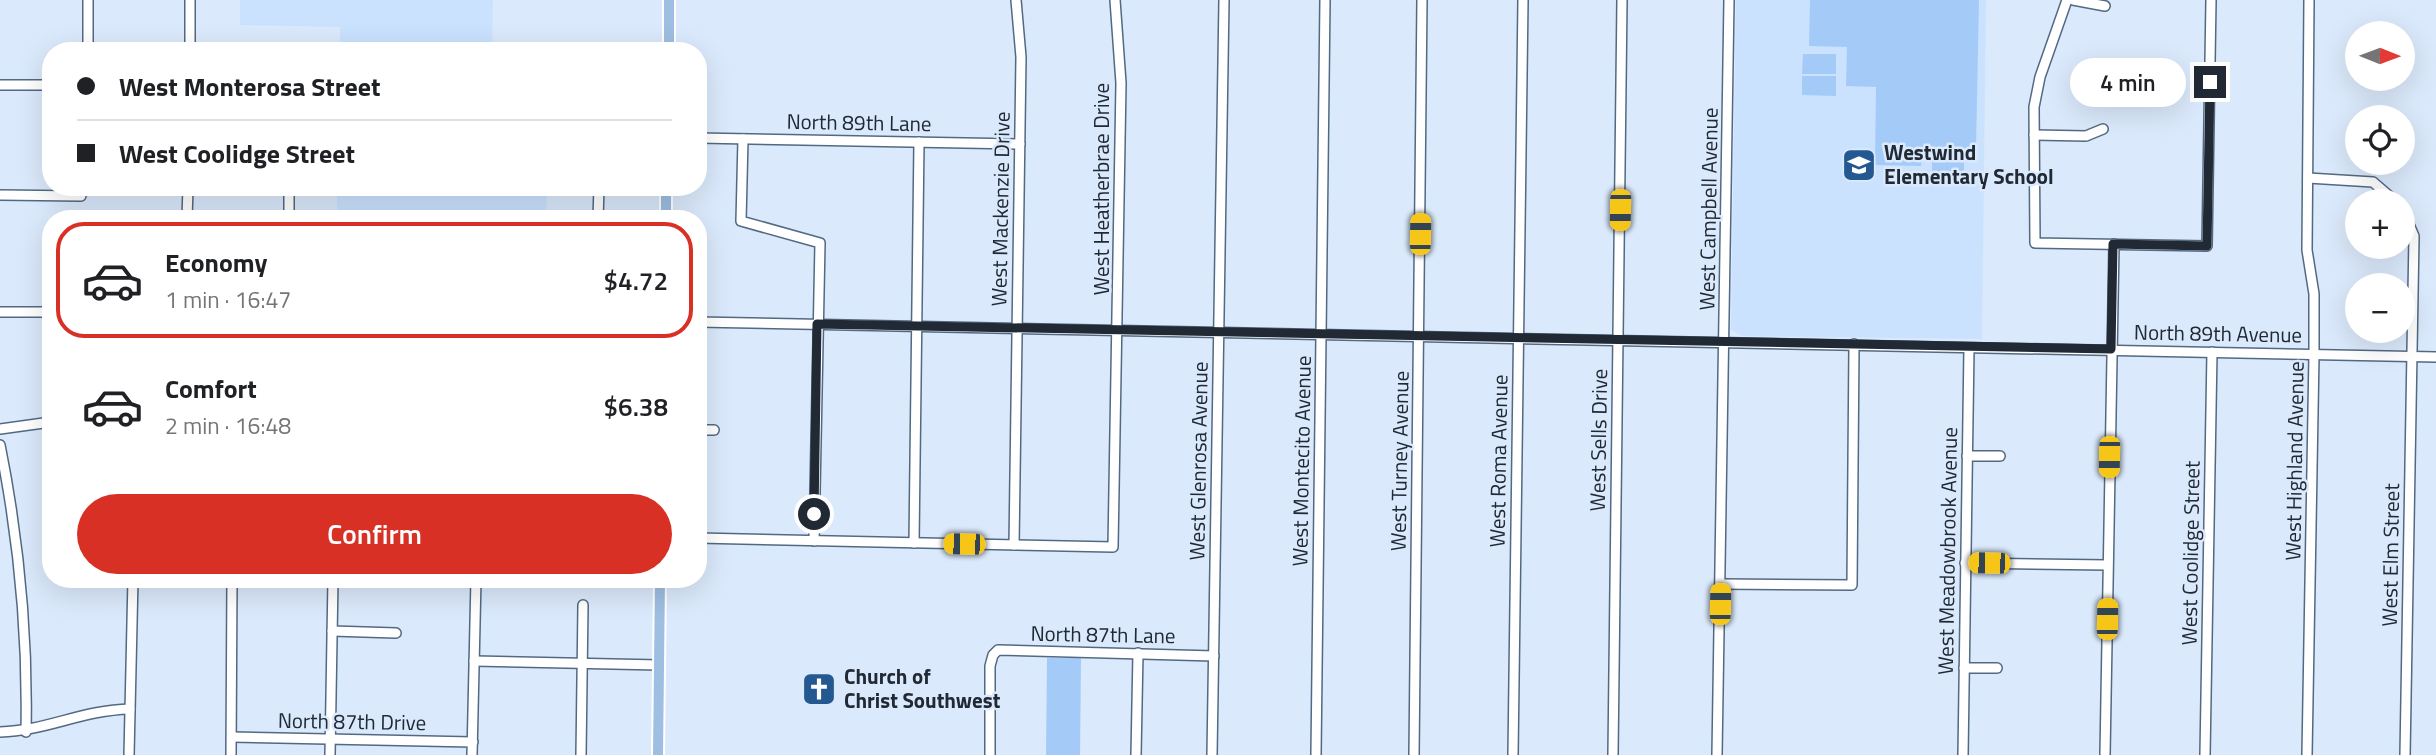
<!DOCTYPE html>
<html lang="en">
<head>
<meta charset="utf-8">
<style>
  body { margin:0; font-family:"Titillium Web",sans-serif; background:#f2f2f2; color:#202124; height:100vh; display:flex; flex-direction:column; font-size:26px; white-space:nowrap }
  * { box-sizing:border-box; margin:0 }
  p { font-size:23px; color:#757577 }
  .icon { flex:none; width:38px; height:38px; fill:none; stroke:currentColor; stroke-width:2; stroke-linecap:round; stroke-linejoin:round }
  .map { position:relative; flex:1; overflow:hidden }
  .drawer { position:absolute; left:42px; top:210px; width:665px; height:378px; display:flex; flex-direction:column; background:#fff; border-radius:28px; box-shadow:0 7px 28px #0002 }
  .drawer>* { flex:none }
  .hud { position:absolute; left:42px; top:42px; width:665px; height:154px; border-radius:28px; box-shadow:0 7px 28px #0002; display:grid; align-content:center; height:154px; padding:0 35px; background:#fff }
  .needle { width:46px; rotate:91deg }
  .fabs { position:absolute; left:2345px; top:21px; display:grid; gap:14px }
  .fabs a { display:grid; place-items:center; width:70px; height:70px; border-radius:50%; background:#fff; box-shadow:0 7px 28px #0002; font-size:35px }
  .end { position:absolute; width:32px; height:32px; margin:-16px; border:9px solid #202934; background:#fff; box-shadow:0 0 0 4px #fff }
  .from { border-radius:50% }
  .bubble { position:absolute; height:49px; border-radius:24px; background:#fff; box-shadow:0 7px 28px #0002; font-size:23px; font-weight:600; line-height:49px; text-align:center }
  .car { position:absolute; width:21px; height:42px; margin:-21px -10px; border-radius:9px; box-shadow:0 0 5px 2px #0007; background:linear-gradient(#f5c518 24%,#345 0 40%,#f5c518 0 76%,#345 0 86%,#f5c518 0) }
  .hud b { display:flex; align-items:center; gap:24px; height:66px; font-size:26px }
  .hud b+b { border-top:2px solid #e0e0e0 }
  .hud i { width:18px; height:18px; background:#202124 }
  ul { padding:12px 0 0; list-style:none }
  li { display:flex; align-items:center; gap:21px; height:116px; margin:0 14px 10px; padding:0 21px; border:4px solid transparent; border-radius:28px }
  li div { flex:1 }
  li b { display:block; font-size:26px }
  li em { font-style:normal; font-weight:600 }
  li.selected { border-color:#d93025 }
  li>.icon { width:63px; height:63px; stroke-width:1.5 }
  .action { display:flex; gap:14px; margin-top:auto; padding:14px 35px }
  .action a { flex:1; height:80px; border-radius:42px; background:#d93025; color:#fff; font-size:28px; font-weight:600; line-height:80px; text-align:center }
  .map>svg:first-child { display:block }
  .built { fill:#cae2fe }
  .green { fill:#a4cbf7 }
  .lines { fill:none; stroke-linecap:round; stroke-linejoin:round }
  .minor-casing { stroke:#536982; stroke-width:12 }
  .major-casing { stroke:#fff; stroke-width:14 }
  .minor { stroke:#fff; stroke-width:9 }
  .major { stroke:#9ebee2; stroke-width:10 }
  .route { stroke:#202934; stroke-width:9 }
  .labels { text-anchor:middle; stroke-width:5; stroke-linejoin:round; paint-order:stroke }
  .street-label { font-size:21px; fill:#202934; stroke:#dae9fb }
  .poi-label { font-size:21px; font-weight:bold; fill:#202934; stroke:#dae9fb; text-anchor:start }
</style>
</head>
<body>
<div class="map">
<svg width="2436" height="755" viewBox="0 0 2436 755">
  <rect width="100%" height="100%" fill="#dae9fb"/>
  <!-- built -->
  <g class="built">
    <path d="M240 0H493L492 51H340V27L240 25Z"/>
    <path d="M1736 0H1986L1982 339 1742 336 1731 330Z"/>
    <path d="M337 187H547L546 219H337Z"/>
  </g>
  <!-- green -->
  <g class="green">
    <path d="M1810 0H1979L1976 149 1922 148 1921 166 1875 165 1876 87 1846 86 1847 47 1809 46Z"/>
    <path d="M1803 54H1836V74H1802Z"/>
    <path d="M1802 76H1836V96L1802 95Z"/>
    <path d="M1932 155H1964V176L1932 175Z"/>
    <path d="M1047 658H1081L1080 755H1046Z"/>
  </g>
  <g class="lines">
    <!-- minor casing -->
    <g class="minor-casing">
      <g id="minor">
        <path d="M2067 0 2040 77 2034 107 2035 243 2207 246 2211 0"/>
        <path d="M2073 0 2105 6"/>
        <path d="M88 51V0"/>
        <path d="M190 51V0"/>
        <path d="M0 85H51"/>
        <path d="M2034 135 2086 136 2103 129"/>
        <path d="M698 138 1020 144"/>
        <path d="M743 139 741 221 820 243 814 541"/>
        <path d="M2308 178 2373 182 2395 201"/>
        <path d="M0 195 81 196"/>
        <path d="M2403 210 2414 236 2405 755"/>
        <path d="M187 219 188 187"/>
        <path d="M289 219V187"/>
        <path d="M598 219 599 187"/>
        <path d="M0 312H51"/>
        <path d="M698 322 2436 357"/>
        <path d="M0 429 51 422"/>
        <path d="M698 430H714"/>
        <path d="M0 445C19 540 28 634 26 732"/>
        <path d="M1967 456H2000"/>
        <path d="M698 538 1113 547 1121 83 1115 0"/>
        <path d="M914 543 919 142"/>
        <path d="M1014 545 1021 57 1016 0"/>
        <path d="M1965 563 2107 565"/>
        <path d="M1720 584 1852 585 1854 344"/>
        <path d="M332 631 396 633"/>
        <path d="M474 661 659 665"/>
        <path d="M1964 668H1997"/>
        <path d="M0 732C46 731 82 710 130 709"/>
        <path d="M232 737 473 742"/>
        <path d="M129 755 133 579"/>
        <path d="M231 755 232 579"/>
        <path d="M330 755 333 579"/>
        <path d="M472 755 476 579"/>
        <path d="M581 755 583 605"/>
        <path d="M990 755V666L993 655 998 650 1214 656"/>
        <path d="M1136 755 1138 653"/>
        <path d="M1212 755 1224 0"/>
        <path d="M1316 755 1325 0"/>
        <path d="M1414 755 1422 0"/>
        <path d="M1513 755 1523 0"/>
        <path d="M1613 755 1622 0"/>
        <path d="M1717 755 1729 0"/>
        <path d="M1963 755 1969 348"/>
        <path d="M2105 755 2114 244"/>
        <path d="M2205 755 2212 352"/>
        <path d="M2307 755 2314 354V294L2307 250 2309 0"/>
      </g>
    </g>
    <!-- major casing -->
    <g class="major-casing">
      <g id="major">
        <path d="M669 51V0"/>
        <path d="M666 219V187"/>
        <path d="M658 755 660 579"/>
      </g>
    </g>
    <!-- minor -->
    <use href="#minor" class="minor"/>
    <!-- major -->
    <use href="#major" class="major"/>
  </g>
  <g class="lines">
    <!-- route -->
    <path class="route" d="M814 514 817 324 2111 349 2113 244 2207 246 2210 82"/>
  </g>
  <!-- icons -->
  <defs>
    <g id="school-square" transform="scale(1.75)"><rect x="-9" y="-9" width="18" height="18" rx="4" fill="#235890" stroke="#dae9fb"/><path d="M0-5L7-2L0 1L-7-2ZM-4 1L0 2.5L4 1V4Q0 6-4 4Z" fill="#fff"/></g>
    <g id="church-square" transform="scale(1.75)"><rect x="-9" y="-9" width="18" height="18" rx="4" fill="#235890" stroke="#dae9fb"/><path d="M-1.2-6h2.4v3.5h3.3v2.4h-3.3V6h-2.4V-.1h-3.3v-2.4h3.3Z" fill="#fff"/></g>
  </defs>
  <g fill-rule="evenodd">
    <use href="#school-square" x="1859" y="165"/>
    <use href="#church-square" x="819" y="689"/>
  </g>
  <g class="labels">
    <!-- street labels -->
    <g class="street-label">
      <text transform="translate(859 123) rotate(1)" y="7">North 89th Lane</text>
      <text transform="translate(1102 189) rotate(-90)" y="7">West Heatherbrae Drive</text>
      <text transform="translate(1001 209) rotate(-89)" y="7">West Mackenzie Drive</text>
      <text transform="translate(1709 209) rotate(-89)" y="7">West Campbell Avenue</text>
      <text transform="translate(2218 334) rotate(1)" y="7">North 89th Avenue</text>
      <text transform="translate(1599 440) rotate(-89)" y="7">West Sells Drive</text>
      <text transform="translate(1199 461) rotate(-89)" y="7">West Glenrosa Avenue</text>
      <text transform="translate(1302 461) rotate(-89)" y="7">West Montecito Avenue</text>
      <text transform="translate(1400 461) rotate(-89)" y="7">West Turney Avenue</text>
      <text transform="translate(1499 461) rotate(-89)" y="7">West Roma Avenue</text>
      <text transform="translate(2295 461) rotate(-89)" y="7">West Highland Avenue</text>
      <text transform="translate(1948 551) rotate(-89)" y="7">West Meadowbrook Avenue</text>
      <text transform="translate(2191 553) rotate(-89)" y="7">West Coolidge Street</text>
      <text transform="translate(2391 555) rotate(-89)" y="7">West Elm Street</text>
      <text transform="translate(1103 635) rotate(1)" y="7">North 87th Lane</text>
      <text transform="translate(352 722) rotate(1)" y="7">North 87th Drive</text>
    </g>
    <!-- poi labels -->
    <g class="poi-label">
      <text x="1884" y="160">Westwind<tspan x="1884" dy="24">Elementary School</tspan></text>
      <text x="844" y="684">Church of<tspan x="844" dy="24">Christ Southwest</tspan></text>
    </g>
  </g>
</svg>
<div class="fabs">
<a><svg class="needle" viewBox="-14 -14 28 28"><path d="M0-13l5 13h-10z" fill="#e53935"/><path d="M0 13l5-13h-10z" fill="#757577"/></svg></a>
<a><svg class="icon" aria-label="locate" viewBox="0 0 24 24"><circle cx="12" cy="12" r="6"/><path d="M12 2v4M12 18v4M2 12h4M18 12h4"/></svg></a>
<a>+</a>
<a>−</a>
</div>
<i class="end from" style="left:814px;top:514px"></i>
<i class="end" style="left:2210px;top:82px"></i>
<div class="bubble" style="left:2070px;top:58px;width:116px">4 min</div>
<i class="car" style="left:1620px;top:210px;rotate:181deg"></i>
<i class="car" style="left:1420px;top:234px;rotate:1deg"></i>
<i class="car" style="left:2109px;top:457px;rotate:181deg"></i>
<i class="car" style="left:964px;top:544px;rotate:271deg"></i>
<i class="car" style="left:1989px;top:563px;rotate:271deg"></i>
<i class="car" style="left:1720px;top:604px;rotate:1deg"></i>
<i class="car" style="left:2107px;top:619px;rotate:1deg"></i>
<div class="hud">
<b><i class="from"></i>West Monterosa Street</b>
<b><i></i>West Coolidge Street</b>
</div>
<section class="drawer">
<ul>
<li class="selected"><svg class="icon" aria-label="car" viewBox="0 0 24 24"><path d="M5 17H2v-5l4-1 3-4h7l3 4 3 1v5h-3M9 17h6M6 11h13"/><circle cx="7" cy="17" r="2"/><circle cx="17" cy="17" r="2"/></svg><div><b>Economy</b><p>1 min · 16:47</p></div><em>$4.72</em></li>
<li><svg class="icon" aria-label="car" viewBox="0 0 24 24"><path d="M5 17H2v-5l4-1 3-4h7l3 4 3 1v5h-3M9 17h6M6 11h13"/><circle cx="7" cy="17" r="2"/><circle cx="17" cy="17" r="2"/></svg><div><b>Comfort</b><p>2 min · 16:48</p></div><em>$6.38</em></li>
</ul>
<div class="action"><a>Confirm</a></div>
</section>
</div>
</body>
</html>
